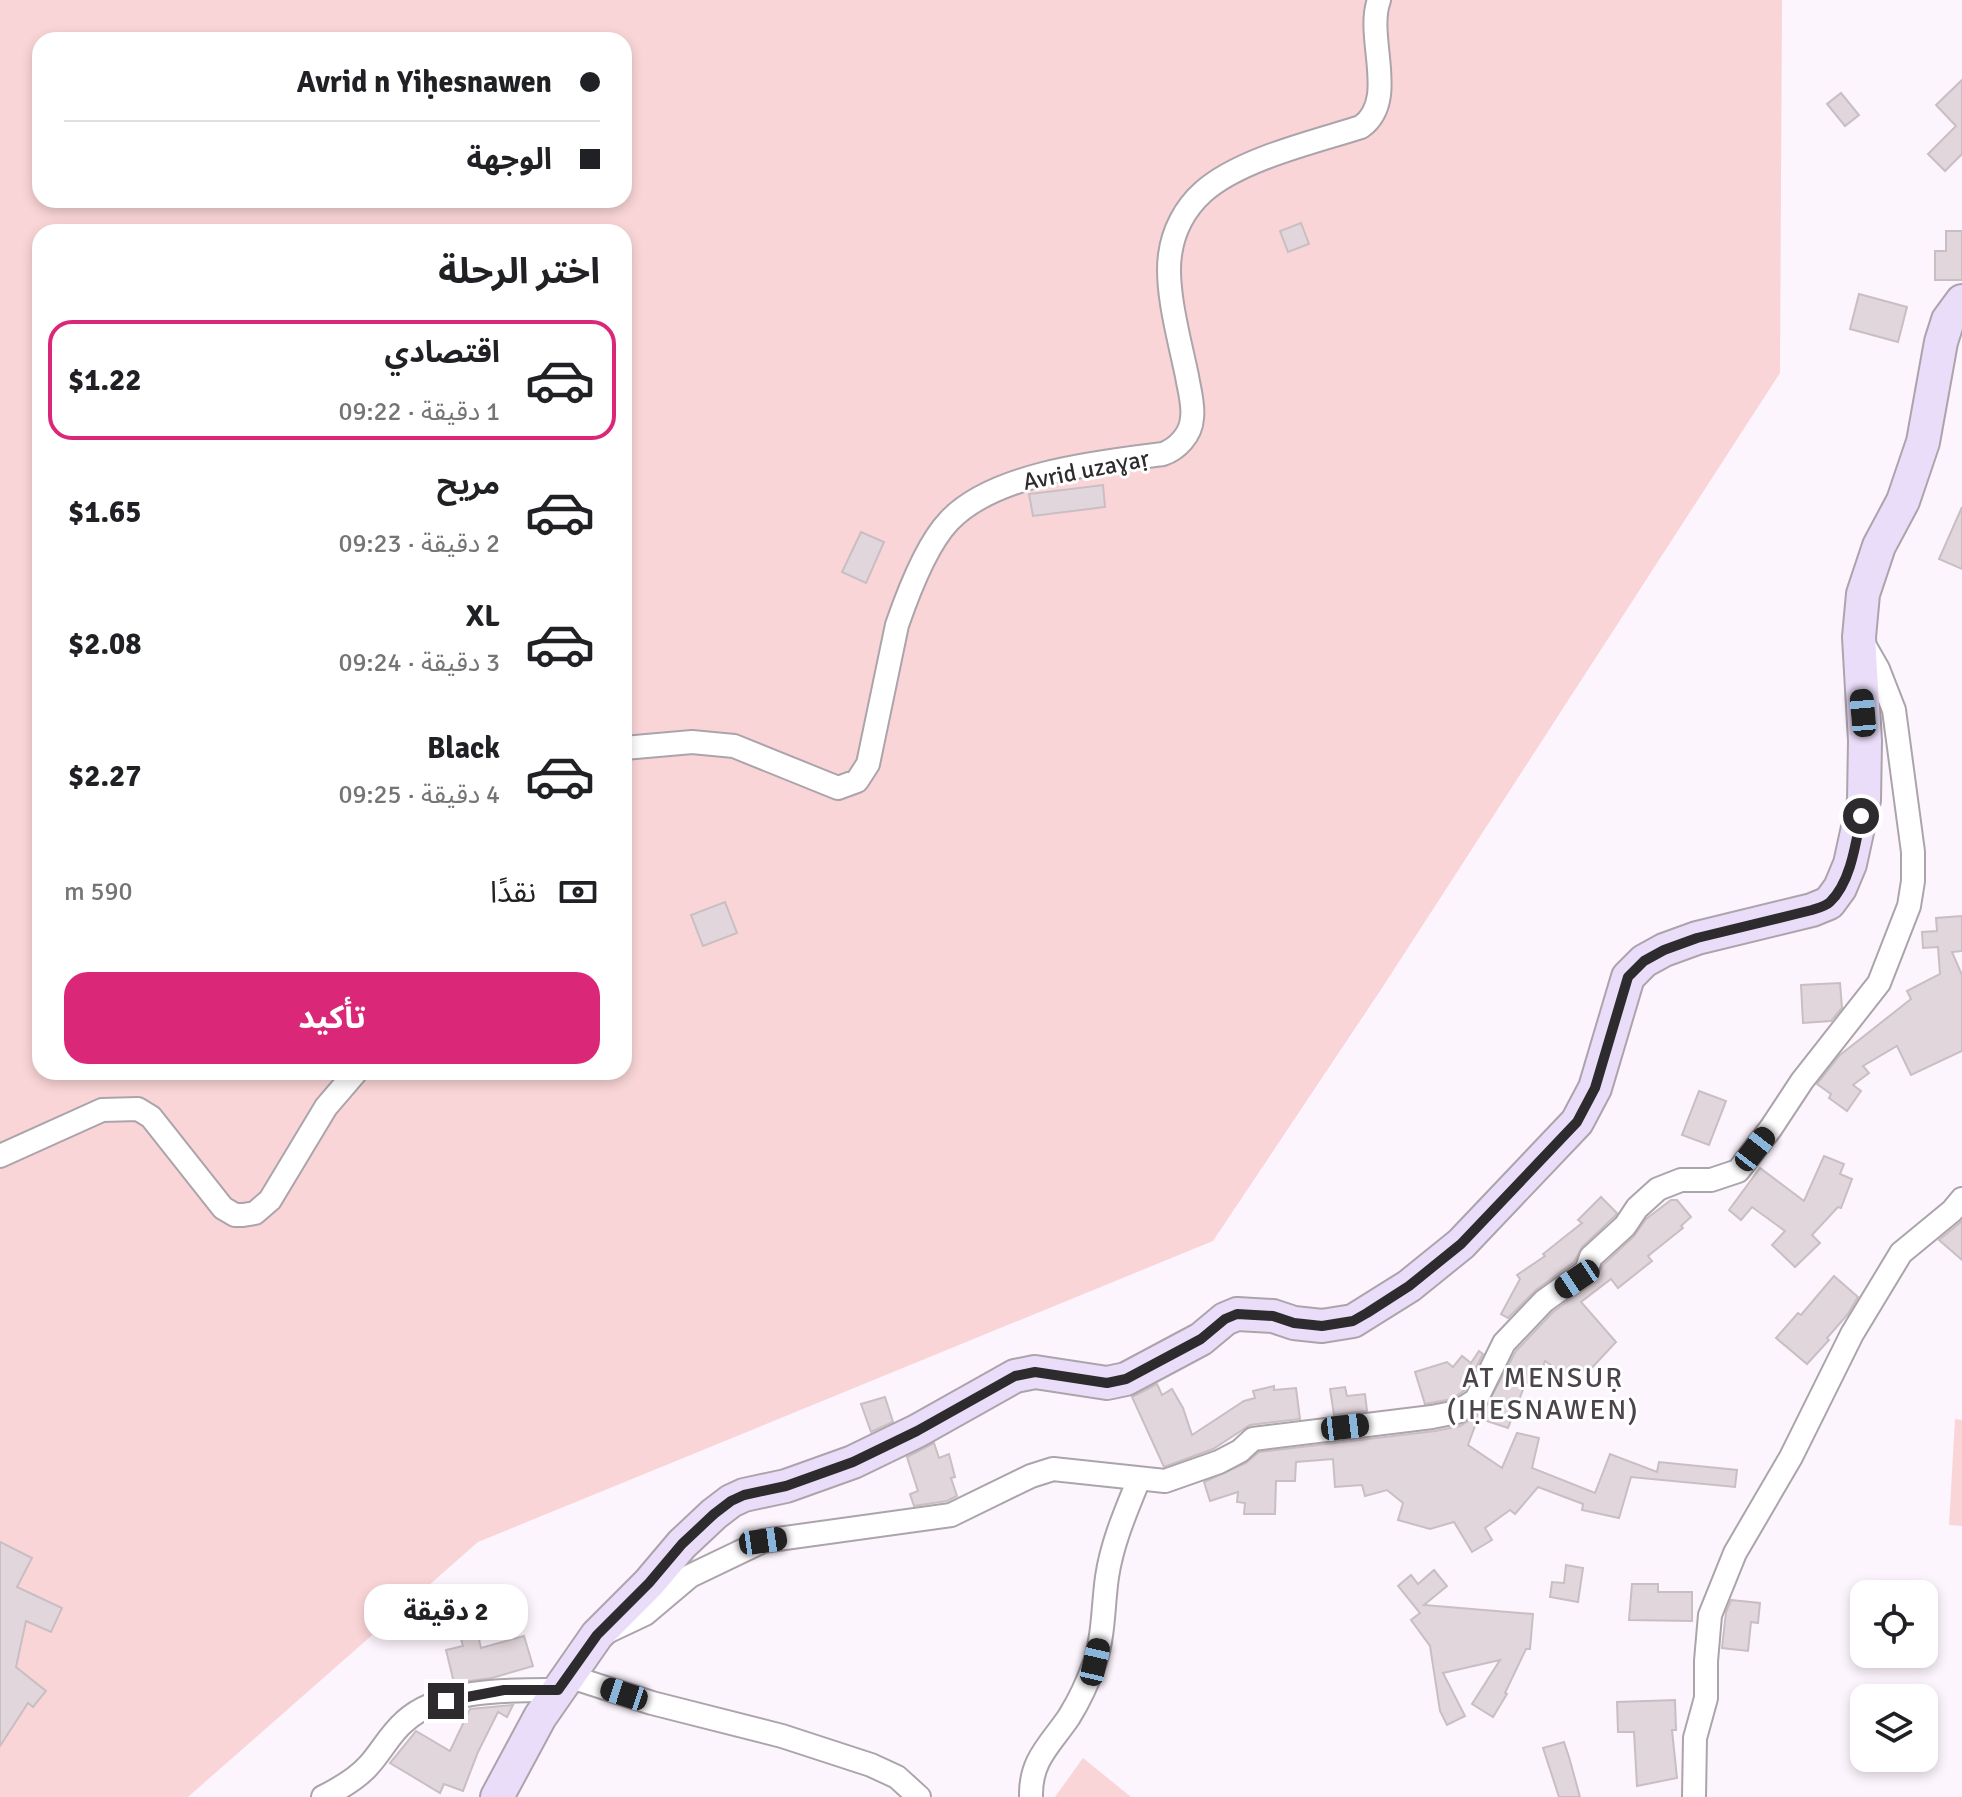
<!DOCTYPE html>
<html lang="ar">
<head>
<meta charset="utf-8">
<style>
  body { margin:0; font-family:Signika,"Noto Sans Arabic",sans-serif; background:#f6f6f6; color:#202124; direction:rtl; height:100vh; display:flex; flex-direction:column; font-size:30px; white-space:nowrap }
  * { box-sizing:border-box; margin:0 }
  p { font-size:26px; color:#757577 }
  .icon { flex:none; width:44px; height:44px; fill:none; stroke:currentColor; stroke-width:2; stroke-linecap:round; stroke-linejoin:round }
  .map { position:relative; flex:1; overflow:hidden; direction:ltr }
  .side { position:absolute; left:32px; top:224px; width:600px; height:856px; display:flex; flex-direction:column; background:#fff; border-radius:24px; box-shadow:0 4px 12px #0003; direction:rtl }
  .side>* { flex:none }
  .guide { position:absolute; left:32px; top:32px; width:600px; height:176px; border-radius:24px; box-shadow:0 4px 12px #0003; direction:rtl; display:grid; align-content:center; height:176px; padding:0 32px; background:#fff }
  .controls { position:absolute; left:1850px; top:1580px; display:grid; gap:16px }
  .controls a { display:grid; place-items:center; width:88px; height:88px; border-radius:16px; background:#fff; box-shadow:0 4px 12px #0003; font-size:40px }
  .end { position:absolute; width:36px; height:36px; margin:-18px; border:10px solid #2e2b2e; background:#fff; box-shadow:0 0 0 4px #fff }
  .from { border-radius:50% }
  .bubble { position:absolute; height:56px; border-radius:24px; background:#fff; box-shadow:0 4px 12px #0003; font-size:26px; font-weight:700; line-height:56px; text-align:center; direction:rtl }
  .car { position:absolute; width:24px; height:48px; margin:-24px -12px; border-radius:10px; box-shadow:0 0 6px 2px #0007; background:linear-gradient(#222 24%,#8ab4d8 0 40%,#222 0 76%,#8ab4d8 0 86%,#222 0) }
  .guide b { display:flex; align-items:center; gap:28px; height:76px; font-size:30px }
  .guide b+b { border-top:2px solid #e0e0e0 }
  .guide i { width:20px; height:20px; background:#202124 }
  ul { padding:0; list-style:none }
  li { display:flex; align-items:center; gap:24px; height:120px; margin:0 16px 12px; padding:0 16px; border:4px solid transparent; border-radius:24px }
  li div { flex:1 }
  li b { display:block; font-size:30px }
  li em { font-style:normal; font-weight:700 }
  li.current { border-color:#db2777 }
  li>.icon { width:72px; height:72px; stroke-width:1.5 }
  h2 { padding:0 32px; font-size:36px; line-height:96px }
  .pay { display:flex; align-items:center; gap:20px; height:88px; padding:0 32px; font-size:30px }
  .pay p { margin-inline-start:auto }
  .cta { display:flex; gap:16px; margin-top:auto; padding:16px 32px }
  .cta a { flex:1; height:92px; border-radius:24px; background:#db2777; color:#fff; font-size:32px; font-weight:700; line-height:92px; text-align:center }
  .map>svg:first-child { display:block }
  .green { fill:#fad5d7; fill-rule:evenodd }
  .building { fill:#e1d6db; stroke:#c9bec2; stroke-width:2 }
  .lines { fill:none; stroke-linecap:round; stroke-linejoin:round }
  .street-casing { stroke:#aca4ab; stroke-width:26 }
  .secondary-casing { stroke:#aca4ab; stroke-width:36 }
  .street { stroke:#fff; stroke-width:22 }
  .secondary { stroke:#eaddfa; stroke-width:32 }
  .route { stroke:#2e2b2e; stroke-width:10 }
  .labels { text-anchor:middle; stroke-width:6; stroke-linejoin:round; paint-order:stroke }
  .street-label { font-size:24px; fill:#2e2b2e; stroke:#fff }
  .quarter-label { font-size:28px; letter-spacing:2px; fill:#4b444b; stroke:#fff }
</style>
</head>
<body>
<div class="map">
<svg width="1962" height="1797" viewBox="0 0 1962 1797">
  <rect width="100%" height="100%" fill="#fdf5fd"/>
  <!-- green -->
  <g class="green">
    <path d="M0 0H1782L1780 373 1384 985 1213 1241 478 1542 188 1797H0ZM40 40H624V200H40ZM40 232H624V1072H40Z"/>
    <path d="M1955 1419 1962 1420V1526L1949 1525Z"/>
    <path d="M1083 1758 1131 1797H1055Z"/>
  </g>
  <!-- building -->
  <g class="building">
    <path d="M1962 80V154L1945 171 1928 154 1956 126 1936 105Z"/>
    <path d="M1841 93 1859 115 1845 126 1827 104Z"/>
    <path d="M1301 223 1309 244 1288 252 1280 231Z"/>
    <path d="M1946 231H1962V280H1935V251H1946Z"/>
    <path d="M1859 294 1907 307 1898 342 1850 329Z"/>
    <path d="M1103 485 1105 507 1033 516 1029 494Z"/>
    <path d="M1962 507V569L1939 559Z"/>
    <path d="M861 532 884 542 866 583 842 572Z"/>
    <path d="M725 902 737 933 703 946 691 915Z"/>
    <path d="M1962 916V951L1952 952 1962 975V1051L1911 1075 1897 1046 1863 1066 1869 1073 1853 1085 1861 1091 1847 1111 1829 1098 1831 1094 1817 1084 1840 1055 1911 999 1907 991 1940 974 1938 947 1923 948 1922 932 1937 931 1936 918Z"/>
    <path d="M1840 983 1842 1008 1831 1021 1803 1023 1801 985Z"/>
    <path d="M1699 1091 1726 1101 1709 1145 1682 1135Z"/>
    <path d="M1824 1156 1844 1164 1840 1174 1852 1179 1841 1208 1838 1207 1812 1235 1820 1243 1795 1267 1772 1245 1785 1231 1752 1207 1741 1220 1729 1210 1760 1168 1804 1201Z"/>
    <path d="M1601 1197 1617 1213 1614 1217 1582 1247 1574 1262 1536 1290 1508 1318 1501 1314 1520 1279 1517 1275 1545 1256 1543 1254 1582 1223 1578 1220Z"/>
    <path d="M1671 1200H1677L1691 1217 1681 1226 1683 1228 1648 1256 1652 1261 1618 1288 1611 1279 1581 1302 1616 1342 1587 1373 1580 1367 1571 1379 1545 1361 1536 1386 1526 1382 1508 1428 1478 1418 1468 1445 1502 1468 1517 1433 1539 1438 1532 1468 1595 1493 1610 1454 1657 1472 1659 1462 1737 1470 1735 1487 1631 1477 1619 1518 1582 1510 1583 1504 1538 1487 1515 1514 1510 1510 1485 1528 1492 1540 1472 1552 1454 1522 1430 1529 1398 1520 1403 1503 1387 1490 1365 1496 1362 1485 1335 1487 1333 1459 1296 1462 1295 1481H1276L1275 1514H1244L1245 1503 1237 1502 1238 1492 1210 1501 1204 1482 1246 1463 1259 1452 1435 1431 1460 1426 1483 1412 1516 1351 1553 1312 1594 1282 1603 1265 1634 1236 1646 1219Z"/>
    <path d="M1962 1221V1260L1939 1240Z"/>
    <path d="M1834 1276 1858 1297 1848 1314 1827 1338 1829 1340 1807 1364 1776 1338 1798 1313 1801 1315Z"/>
    <path d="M1479 1351 1483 1354 1465 1390 1452 1399 1425 1404 1415 1372 1447 1362 1453 1367 1462 1356 1471 1363Z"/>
    <path d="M1157 1384 1162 1395 1172 1389 1183 1408 1192 1435 1244 1401 1255 1398 1253 1391 1274 1386V1390L1296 1388 1300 1419 1250 1425 1213 1449 1164 1467 1132 1397Z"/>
    <path d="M1345 1387 1347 1396 1365 1394 1367 1411 1334 1415 1330 1389Z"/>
    <path d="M885 1397 893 1422 871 1432 861 1404Z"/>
    <path d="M934 1443 939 1458 949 1454 955 1477 951 1478 957 1496 947 1501 914 1506 910 1494 918 1491 907 1457Z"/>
    <path d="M0 1542 32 1558 17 1587 62 1608 51 1632 26 1621 16 1667 46 1691 33 1707 28 1703 0 1746Z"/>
    <path d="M1566 1565 1583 1568 1578 1602 1550 1597 1552 1582 1564 1583Z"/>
    <path d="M1434 1570 1447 1586 1424 1605 1533 1614 1530 1649H1526L1505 1693 1507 1694 1493 1717 1472 1704 1500 1660 1443 1673 1465 1716 1447 1725 1440 1711 1430 1646 1411 1620 1420 1613 1398 1586 1411 1575 1418 1584Z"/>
    <path d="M1632 1584H1658V1592H1692V1621L1629 1620Z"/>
    <path d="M1731 1600 1760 1603 1758 1623 1751 1622 1748 1651 1722 1648 1726 1612Z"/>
    <path d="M478 1635 481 1648 524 1636 533 1666 492 1678 454 1683 446 1650 463 1646 461 1639Z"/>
    <path d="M1675 1700 1676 1730H1672L1677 1778 1637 1786 1634 1732H1618L1617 1702Z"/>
    <path d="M513 1705 507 1717 498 1712 478 1752 463 1791 444 1784 440 1793 390 1763 416 1731 450 1751 470 1709Z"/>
    <path d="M1564 1742 1569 1757 1580 1797H1559L1543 1748Z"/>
  </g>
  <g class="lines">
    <!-- street casing -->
    <g class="street-casing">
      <g id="street">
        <path d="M624 748 692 742 734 746 838 788 857 781 868 764 897 625C907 596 927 544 949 521 994 473 1100 462 1163 454 1177 449 1191 435 1192 418 1194 405 1189 389 1187 376 1180 342 1165 289 1170 255 1173 231 1185 208 1203 192 1240 159 1314 142 1361 127 1399 100 1365 38 1379 0"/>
        <path d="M0 1156 102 1110 138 1109 151 1117 223 1208 235 1215H243L255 1213 270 1200 326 1107 356 1072"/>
        <path d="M609 1631 645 1614 690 1576 763 1541 951 1515 1031 1476 1053 1469 1165 1481 1219 1462 1240 1451 1253 1439 1432 1417 1457 1412 1476 1400 1504 1343 1544 1301 1586 1271 1591 1257 1625 1226 1637 1208 1658 1189 1681 1180H1711L1738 1171 1771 1128 1802 1081 1879 983 1909 906 1913 881V852L1894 710 1878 669 1862 641"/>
        <path d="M568 1676 652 1703 782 1736 871 1765 897 1777 919 1797"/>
        <path d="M323 1797C339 1789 357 1779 369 1765 381 1752 390 1734 404 1722 440 1688 512 1690 558 1690"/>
        <path d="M1031 1797C1030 1760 1050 1745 1069 1717 1079 1701 1089 1679 1095 1662 1104 1634 1103 1605 1107 1577 1112 1543 1126 1511 1139 1479"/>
        <path d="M1694 1797 1695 1738 1706 1698V1661L1710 1615 1735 1553 1791 1457 1852 1334 1901 1253 1952 1211 1962 1199"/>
      </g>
    </g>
    <!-- secondary casing -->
    <g class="secondary-casing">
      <path id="secondary" d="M497 1797 540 1717 597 1635 649 1583 682 1544 714 1514 731 1501 744 1495 786 1486 853 1462 917 1431 1015 1376 1035 1372 1107 1383 1126 1379 1201 1339 1225 1319 1237 1314 1273 1316 1294 1323 1322 1326 1353 1321 1409 1286 1461 1244 1577 1122 1595 1088 1628 977 1644 961 1664 950 1697 938 1812 910 1829 903 1840 888 1850 864 1864 800 1865 741 1859 637 1863 594 1879 546 1903 501 1923 442 1941 342 1948 320 1962 301"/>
    </g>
    <!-- street -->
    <use href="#street" class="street"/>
    <!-- secondary -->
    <use href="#secondary" class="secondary"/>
  </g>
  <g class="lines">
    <!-- route -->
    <path class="route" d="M446 1701 504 1690H558L597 1635 649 1583 682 1544 714 1514 731 1501 744 1495 786 1486 853 1462 917 1431 1015 1376 1035 1372 1107 1383 1126 1379 1201 1339 1225 1319 1237 1314 1273 1316 1294 1323 1322 1326 1353 1321 1367 1313 1409 1286 1461 1244 1577 1122 1595 1088 1628 977 1644 961 1664 950 1697 938 1812 910C1818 908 1826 906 1830 902 1851 882 1856 842 1861 816"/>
  </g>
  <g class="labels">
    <!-- street labels -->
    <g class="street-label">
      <text transform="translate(1086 470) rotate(-11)" y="8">Avrid uzaɣaṛ</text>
    </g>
    <!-- quarter labels -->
    <g class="quarter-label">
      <text x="1543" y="1387">AT MENSUṚ<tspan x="1543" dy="32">(IḤESNAWEN)</tspan></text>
    </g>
  </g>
</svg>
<div class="controls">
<a><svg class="icon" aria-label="locate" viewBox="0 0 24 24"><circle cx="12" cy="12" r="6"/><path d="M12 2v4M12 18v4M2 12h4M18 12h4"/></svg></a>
<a><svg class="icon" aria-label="layers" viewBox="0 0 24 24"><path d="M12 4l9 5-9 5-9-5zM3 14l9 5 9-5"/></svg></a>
</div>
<i class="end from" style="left:1861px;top:816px"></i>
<i class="end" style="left:446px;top:1701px"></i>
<div class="bubble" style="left:364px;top:1584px;width:164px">2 دقيقة</div>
<i class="car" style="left:1863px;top:713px;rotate:355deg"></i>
<i class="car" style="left:1755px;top:1149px;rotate:38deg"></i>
<i class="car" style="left:1577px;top:1279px;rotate:236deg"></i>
<i class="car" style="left:1345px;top:1427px;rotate:83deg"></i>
<i class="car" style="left:763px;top:1541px;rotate:82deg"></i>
<i class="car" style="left:1095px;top:1662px;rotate:13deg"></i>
<i class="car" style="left:624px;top:1694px;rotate:288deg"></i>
<div class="guide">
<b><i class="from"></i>Avrid n Yiḥesnawen</b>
<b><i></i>الوجهة</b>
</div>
<section class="side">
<h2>اختر الرحلة</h2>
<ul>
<li class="current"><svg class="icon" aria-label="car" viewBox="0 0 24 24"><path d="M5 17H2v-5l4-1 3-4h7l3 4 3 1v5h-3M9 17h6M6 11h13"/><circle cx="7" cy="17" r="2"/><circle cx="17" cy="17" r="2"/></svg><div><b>اقتصادي</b><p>1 دقيقة · 09:22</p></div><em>$1.22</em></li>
<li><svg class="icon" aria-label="car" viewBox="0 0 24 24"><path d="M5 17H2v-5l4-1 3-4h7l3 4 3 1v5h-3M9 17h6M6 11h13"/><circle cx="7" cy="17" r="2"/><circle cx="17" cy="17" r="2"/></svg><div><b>مريح</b><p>2 دقيقة · 09:23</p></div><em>$1.65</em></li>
<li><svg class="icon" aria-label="car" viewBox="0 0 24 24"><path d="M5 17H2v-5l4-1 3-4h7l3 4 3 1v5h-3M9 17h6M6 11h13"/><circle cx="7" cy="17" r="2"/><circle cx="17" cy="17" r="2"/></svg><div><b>XL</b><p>3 دقيقة · 09:24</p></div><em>$2.08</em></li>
<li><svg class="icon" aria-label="car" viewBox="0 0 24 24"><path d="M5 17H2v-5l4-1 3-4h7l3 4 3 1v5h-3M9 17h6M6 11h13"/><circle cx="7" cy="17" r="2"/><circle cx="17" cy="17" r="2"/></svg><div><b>Black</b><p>4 دقيقة · 09:25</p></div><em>$2.27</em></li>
</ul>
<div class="pay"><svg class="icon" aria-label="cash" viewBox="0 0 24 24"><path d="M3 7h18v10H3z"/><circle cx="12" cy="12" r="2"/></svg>نقدًا<p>590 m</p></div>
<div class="cta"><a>تأكيد</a></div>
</section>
</div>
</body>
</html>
